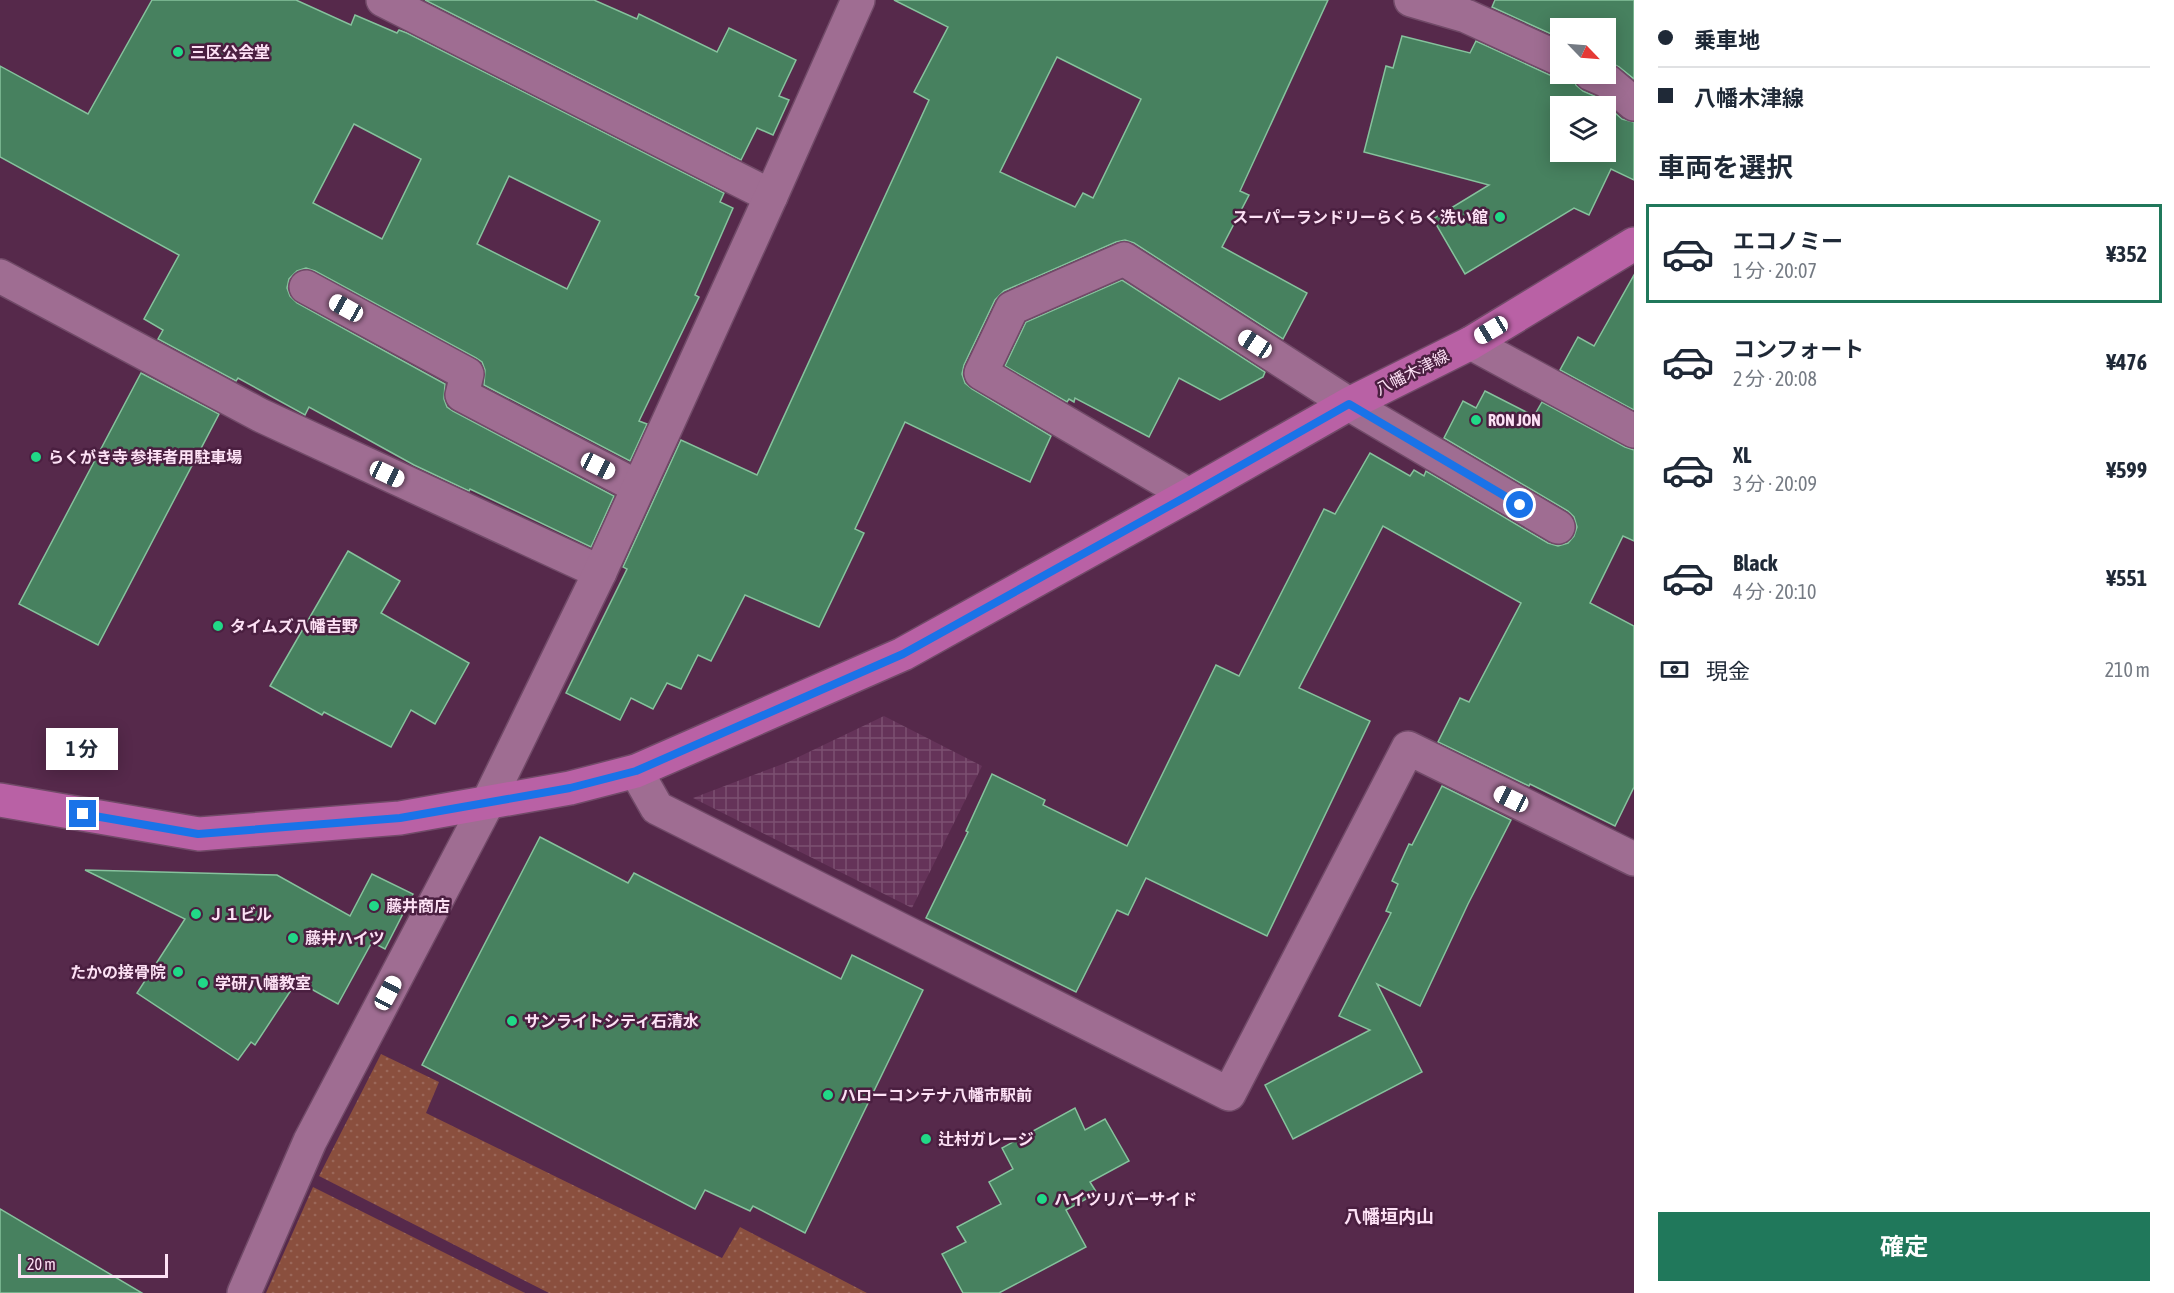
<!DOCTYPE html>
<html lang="ja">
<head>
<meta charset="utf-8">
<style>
  body { margin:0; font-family:"Asap Condensed","Noto Sans JP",sans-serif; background:#f2f2f3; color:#1f2937; height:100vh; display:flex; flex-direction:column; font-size:22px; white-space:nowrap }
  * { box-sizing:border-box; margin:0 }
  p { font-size:20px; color:#747a83 }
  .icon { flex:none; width:33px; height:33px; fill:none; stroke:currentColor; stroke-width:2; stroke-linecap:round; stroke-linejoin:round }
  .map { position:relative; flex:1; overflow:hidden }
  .details { display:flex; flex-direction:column; background:#fff; width:540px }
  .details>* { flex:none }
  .guide { display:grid; align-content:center; height:132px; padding:0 24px; background:#fff }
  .needle { width:39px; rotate:115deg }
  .fabs { position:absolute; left:1550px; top:18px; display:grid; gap:12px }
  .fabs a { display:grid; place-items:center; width:66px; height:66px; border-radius:0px; background:#fff; box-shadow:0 3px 15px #0003; font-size:30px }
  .scale { position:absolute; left:18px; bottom:15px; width:150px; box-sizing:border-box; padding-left:6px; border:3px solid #fde1f5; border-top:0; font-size:16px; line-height:21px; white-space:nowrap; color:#fde1f5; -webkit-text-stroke:4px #4a1f40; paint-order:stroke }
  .end { position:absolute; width:27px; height:27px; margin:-14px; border:8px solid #1a73e8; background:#fff; box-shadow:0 0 0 3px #fff }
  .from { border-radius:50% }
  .bubble { position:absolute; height:42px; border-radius:0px; background:#fff; box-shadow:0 3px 15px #0003; font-size:20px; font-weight:700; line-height:42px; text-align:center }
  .car { position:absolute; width:18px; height:36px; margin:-18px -9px; border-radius:8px; box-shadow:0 0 4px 2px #0007; background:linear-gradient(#fff 24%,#345 0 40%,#fff 0 76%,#345 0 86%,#fff 0) }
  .guide b { display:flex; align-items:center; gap:21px; height:57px; font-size:22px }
  .guide b+b { border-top:2px solid #e0e1e3 }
  .guide i { width:15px; height:15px; background:#1f2937 }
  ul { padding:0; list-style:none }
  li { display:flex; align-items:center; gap:18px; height:99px; margin:0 12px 9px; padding:0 12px; border:3px solid transparent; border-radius:0px }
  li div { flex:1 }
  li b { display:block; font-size:22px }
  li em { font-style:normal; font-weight:700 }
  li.active { border-color:#20785b }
  li>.icon { width:54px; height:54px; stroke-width:1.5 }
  h2 { padding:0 24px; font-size:27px; line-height:72px }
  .pay { display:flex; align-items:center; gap:15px; height:66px; padding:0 24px; font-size:22px }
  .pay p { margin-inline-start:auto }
  .primary-button { display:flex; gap:12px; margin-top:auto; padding:12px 24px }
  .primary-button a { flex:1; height:69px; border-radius:0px; background:#20785b; color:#fff; font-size:24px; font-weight:700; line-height:69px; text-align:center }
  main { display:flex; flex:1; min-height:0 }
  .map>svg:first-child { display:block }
  .industrial { fill:url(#industrial-grid) }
  .grass { fill:url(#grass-dots) }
  .building { fill:#47815f; stroke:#86c29d; stroke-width:1.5; fill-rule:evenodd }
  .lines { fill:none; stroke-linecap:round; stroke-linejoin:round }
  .minor-casing { stroke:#714a68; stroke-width:36 }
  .major-casing { stroke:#714a68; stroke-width:36 }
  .minor { stroke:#9f6d92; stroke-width:33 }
  .major { stroke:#b961a5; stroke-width:33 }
  .route { stroke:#1a73e8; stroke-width:8 }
  .poi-dot { fill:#21d887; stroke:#4a1f40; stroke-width:2 }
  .labels { text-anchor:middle; stroke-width:5; stroke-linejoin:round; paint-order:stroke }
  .poi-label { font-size:16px; font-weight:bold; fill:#fde1f5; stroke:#4a1f40; text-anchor:start }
  .street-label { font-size:16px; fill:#fde1f5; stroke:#4a1f40 }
  .neighbourhood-label { font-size:18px; font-weight:bold; fill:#fde1f5; stroke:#4a1f40 }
</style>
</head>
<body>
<main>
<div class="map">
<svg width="1634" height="1293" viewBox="0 0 1634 1293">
  <defs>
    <pattern id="industrial-grid" width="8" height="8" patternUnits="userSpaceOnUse" patternTransform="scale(1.5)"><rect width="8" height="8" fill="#653359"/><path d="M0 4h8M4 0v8" fill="none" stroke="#7c5071"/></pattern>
    <pattern id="grass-dots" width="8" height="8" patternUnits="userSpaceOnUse" patternTransform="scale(1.5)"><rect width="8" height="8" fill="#8a4f3e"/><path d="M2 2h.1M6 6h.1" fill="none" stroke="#9b685a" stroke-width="1.8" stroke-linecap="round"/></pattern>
  </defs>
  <rect width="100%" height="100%" fill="#56294b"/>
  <!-- industrial -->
  <path class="industrial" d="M884 716 982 766 912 908 693 798 788 762Z"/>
  <!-- grass -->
  <g class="grass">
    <path d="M381 1054 439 1082 426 1113 722 1258 740 1227 867 1293H549L319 1176Z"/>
    <path d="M313 1187 525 1293H266Z"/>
  </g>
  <!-- building -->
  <g class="building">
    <path d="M152 0H296L351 25 355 15 397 33 399 30 407 33 724 193 720 202 733 208 695 295 699 297 639 421 647 424 630 461 484 385 485 370 482 362 476 358 315 271 306 268 297 271 289 279 287 288 290 296 297 303 445 384 444 399 447 407 453 411 614 496 591 547 470 489 469 491 414 465 309 407 305 415 238 378 236 381 158 339 163 330 144 319 179 255 0 157V66L88 114ZM354 124 421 159 382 239 313 203ZM509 176 600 221 567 289 477 244Z"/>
    <path d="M425 0H594L637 19 639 14 717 52 729 28 796 60 779 96 789 100 773 135 757 128 741 160Z"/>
    <path d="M894 0H1328L1240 191 1249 195 1222 247 1307 293 1283 339 1134 243 1125 240 1116 242 1004 291 995 300 964 365 962 374 965 383 972 389 1051 436 1030 482 905 422 855 529 864 533 819 627 745 595 711 661 698 655 681 689 667 683 653 709 631 698 620 720 566 693 627 569 623 567 681 440 757 475 929 100 914 92 948 27ZM1057 57 1141 99 1093 198 1083 193 1075 207 1000 172Z"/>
    <path d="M1495 0H1634V79L1619 67 1605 60V28H1560V38L1492 7Z"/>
    <path d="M1402 36 1470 53 1476 41 1552 76 1562 78 1573 74 1576 85 1583 91 1597 97 1622 119 1634 122V180L1611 169 1589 215 1574 208 1465 274 1433 219 1489 185 1364 152 1386 66 1393 68ZM1560 106H1605V152H1560Z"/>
    <path d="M1634 275V410L1560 370 1578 337 1594 346Z"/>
    <path d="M1122 280 1265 372 1263 377 1220 400 1179 378 1149 437 1075 398 1074 402 1069 399 1067 402 1005 366 1026 322Z"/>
    <path d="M141 373 219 414 98 645 19 604Z"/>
    <path d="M1485 391 1534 416 1542 402 1625 447 1634 450V541L1623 536 1590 603 1634 626V787L1615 826 1530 784 1529 786 1438 742 1460 698 1469 702 1521 603 1383 526 1299 688 1370 721 1267 936 1146 878 1128 915 1117 910 1076 992 926 918 968 832 966 831 992 774 1045 800 1043 805 1127 846 1216 665 1239 676 1324 509 1335 514 1370 453 1410 476 1414 470 1424 476 1426 471 1548 543 1558 546 1568 543 1574 536 1577 527 1574 517 1568 511 1444 438 1463 401 1476 408Z"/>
    <path d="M348 551 400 581 381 613 469 663 435 724 411 710 391 747 324 712 322 715 270 686Z"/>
    <path d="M1442 786 1511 820 1468 904 1420 1006 1377 984 1422 1072 1293 1139 1265 1085 1370 1030 1339 1016 1391 913 1386 911 1398 884 1392 881 1409 844 1412 845Z"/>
    <path d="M540 837 628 883 634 873 841 979 852 955 923 990 805 1233 753 1206 750 1211 705 1190 695 1209 422 1065Z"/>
    <path d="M85 870 277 875 350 916 372 874 413 894 385 949 372 942 338 1004 297 981 255 1045 251 1042 238 1060 137 993 185 919Z"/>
    <path d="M1075 1108 1085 1130 1105 1119 1129 1161 1090 1182 1097 1193 1066 1210 1086 1247 999 1293H963L942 1254 966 1242 957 1227 1001 1204 989 1182 1013 1169 1002 1148Z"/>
    <path d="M0 1209 142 1293H0Z"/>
  </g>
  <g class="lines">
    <!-- minor casing -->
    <g class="minor-casing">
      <g id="minor">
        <path d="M383 0 771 196"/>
        <path d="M1411 0 1466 16 1560 59"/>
        <path d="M1591 74 1607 81 1634 104"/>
        <path d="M0 276 260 415 600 572"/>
        <path d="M306 287 467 374 462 395 638 487"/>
        <path d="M1471 343 1634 431"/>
        <path d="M1189 495 981 373 1012 308 1124 259 1349 404 1558 527"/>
        <path d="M636 771 657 808 1229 1094 1408 748 1634 859"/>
        <path d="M244 1293 310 1141 488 802 600 572 771 196 858 0"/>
      </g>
    </g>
    <!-- major casing -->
    <g class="major-casing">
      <path id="major" d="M0 800 199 834 400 818 570 788 636 771 903 654 1189 495 1349 404 1471 343 1634 244"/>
    </g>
    <!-- minor -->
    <use href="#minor" class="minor"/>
    <!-- major -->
    <use href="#major" class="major"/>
  </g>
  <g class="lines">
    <!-- route -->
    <path class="route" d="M83 814 198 834 400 818 570 788 636 771 903 654 1189 495 1349 404 1520 505"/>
  </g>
  <!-- markers -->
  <g class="poi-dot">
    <circle cx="178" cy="52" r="6"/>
    <circle cx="1500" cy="217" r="6"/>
    <circle cx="1476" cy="420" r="6"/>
    <circle cx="36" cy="457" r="6"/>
    <circle cx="218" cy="626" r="6"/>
    <circle cx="374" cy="906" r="6"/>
    <circle cx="196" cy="914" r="6"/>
    <circle cx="293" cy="938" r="6"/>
    <circle cx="178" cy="972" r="6"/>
    <circle cx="203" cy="983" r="6"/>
    <circle cx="512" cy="1021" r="6"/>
    <circle cx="828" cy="1095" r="6"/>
    <circle cx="926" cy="1139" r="6"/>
    <circle cx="1042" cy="1199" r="6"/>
  </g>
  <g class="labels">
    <!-- poi labels -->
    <g class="poi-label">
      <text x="190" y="58">三区公会堂</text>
      <text x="1488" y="223" text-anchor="end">スーパーランドリーらくらく洗い館</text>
      <text x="1488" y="426">RON JON</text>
      <text x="48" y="463">らくがき寺 参拝者用駐車場</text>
      <text x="230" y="632">タイムズ八幡吉野</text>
      <text x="386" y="912">藤井商店</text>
      <text x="208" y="920">Ｊ１ビル</text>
      <text x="305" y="944">藤井ハイツ</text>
      <text x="166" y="978" text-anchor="end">たかの接骨院</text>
      <text x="215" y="989">学研八幡教室</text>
      <text x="524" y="1027">サンライトシティ石清水</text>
      <text x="840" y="1101">ハローコンテナ八幡市駅前</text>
      <text x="938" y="1145">辻村ガレージ</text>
      <text x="1054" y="1205">ハイツリバーサイド</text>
    </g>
    <!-- street labels -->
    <g class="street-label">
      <text transform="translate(1412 372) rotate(-27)" y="6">八幡木津線</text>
    </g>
    <!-- neighbourhood labels -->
    <g class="neighbourhood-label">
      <text x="1389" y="1223">八幡垣内山</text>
    </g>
  </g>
</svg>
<div class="fabs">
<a><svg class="needle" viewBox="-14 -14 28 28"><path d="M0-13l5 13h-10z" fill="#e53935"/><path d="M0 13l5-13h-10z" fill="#747a83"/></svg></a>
<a><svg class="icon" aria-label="layers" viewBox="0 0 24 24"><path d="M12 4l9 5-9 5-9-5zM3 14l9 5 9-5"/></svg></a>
</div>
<div class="scale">20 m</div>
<i class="end from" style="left:1520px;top:505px"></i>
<i class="end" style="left:83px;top:814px"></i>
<div class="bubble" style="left:46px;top:728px;width:72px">1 分</div>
<i class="car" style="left:346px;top:308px;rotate:299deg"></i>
<i class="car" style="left:1491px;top:330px;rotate:239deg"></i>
<i class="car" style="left:1255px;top:344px;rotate:303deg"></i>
<i class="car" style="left:598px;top:466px;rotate:117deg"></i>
<i class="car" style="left:387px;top:474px;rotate:115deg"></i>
<i class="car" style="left:1511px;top:799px;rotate:296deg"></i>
<i class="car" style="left:388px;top:993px;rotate:28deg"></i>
</div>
<section class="details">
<div class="guide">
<b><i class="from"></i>乗車地</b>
<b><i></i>八幡木津線</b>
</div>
<h2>車両を選択</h2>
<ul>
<li class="active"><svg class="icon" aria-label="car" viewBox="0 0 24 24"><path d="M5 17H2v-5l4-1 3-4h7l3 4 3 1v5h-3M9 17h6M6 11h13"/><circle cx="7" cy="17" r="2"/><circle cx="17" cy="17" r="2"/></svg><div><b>エコノミー</b><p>1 分 · 20:07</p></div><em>¥352</em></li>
<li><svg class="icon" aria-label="car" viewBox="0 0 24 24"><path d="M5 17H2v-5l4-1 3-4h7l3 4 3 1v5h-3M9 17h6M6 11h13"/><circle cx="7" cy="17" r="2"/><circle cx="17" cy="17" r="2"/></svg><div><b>コンフォート</b><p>2 分 · 20:08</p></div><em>¥476</em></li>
<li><svg class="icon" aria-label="car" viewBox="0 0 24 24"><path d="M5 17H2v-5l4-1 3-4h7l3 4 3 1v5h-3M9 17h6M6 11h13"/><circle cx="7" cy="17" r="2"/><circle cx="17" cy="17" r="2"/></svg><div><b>XL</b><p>3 分 · 20:09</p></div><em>¥599</em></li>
<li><svg class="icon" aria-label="car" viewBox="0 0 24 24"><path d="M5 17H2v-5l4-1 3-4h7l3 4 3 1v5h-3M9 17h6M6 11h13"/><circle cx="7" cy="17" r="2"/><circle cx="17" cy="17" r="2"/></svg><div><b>Black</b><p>4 分 · 20:10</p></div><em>¥551</em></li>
</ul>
<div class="pay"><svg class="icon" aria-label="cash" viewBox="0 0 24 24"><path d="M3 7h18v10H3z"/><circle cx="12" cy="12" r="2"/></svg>現金<p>210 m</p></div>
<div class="primary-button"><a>確定</a></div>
</section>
</main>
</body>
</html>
